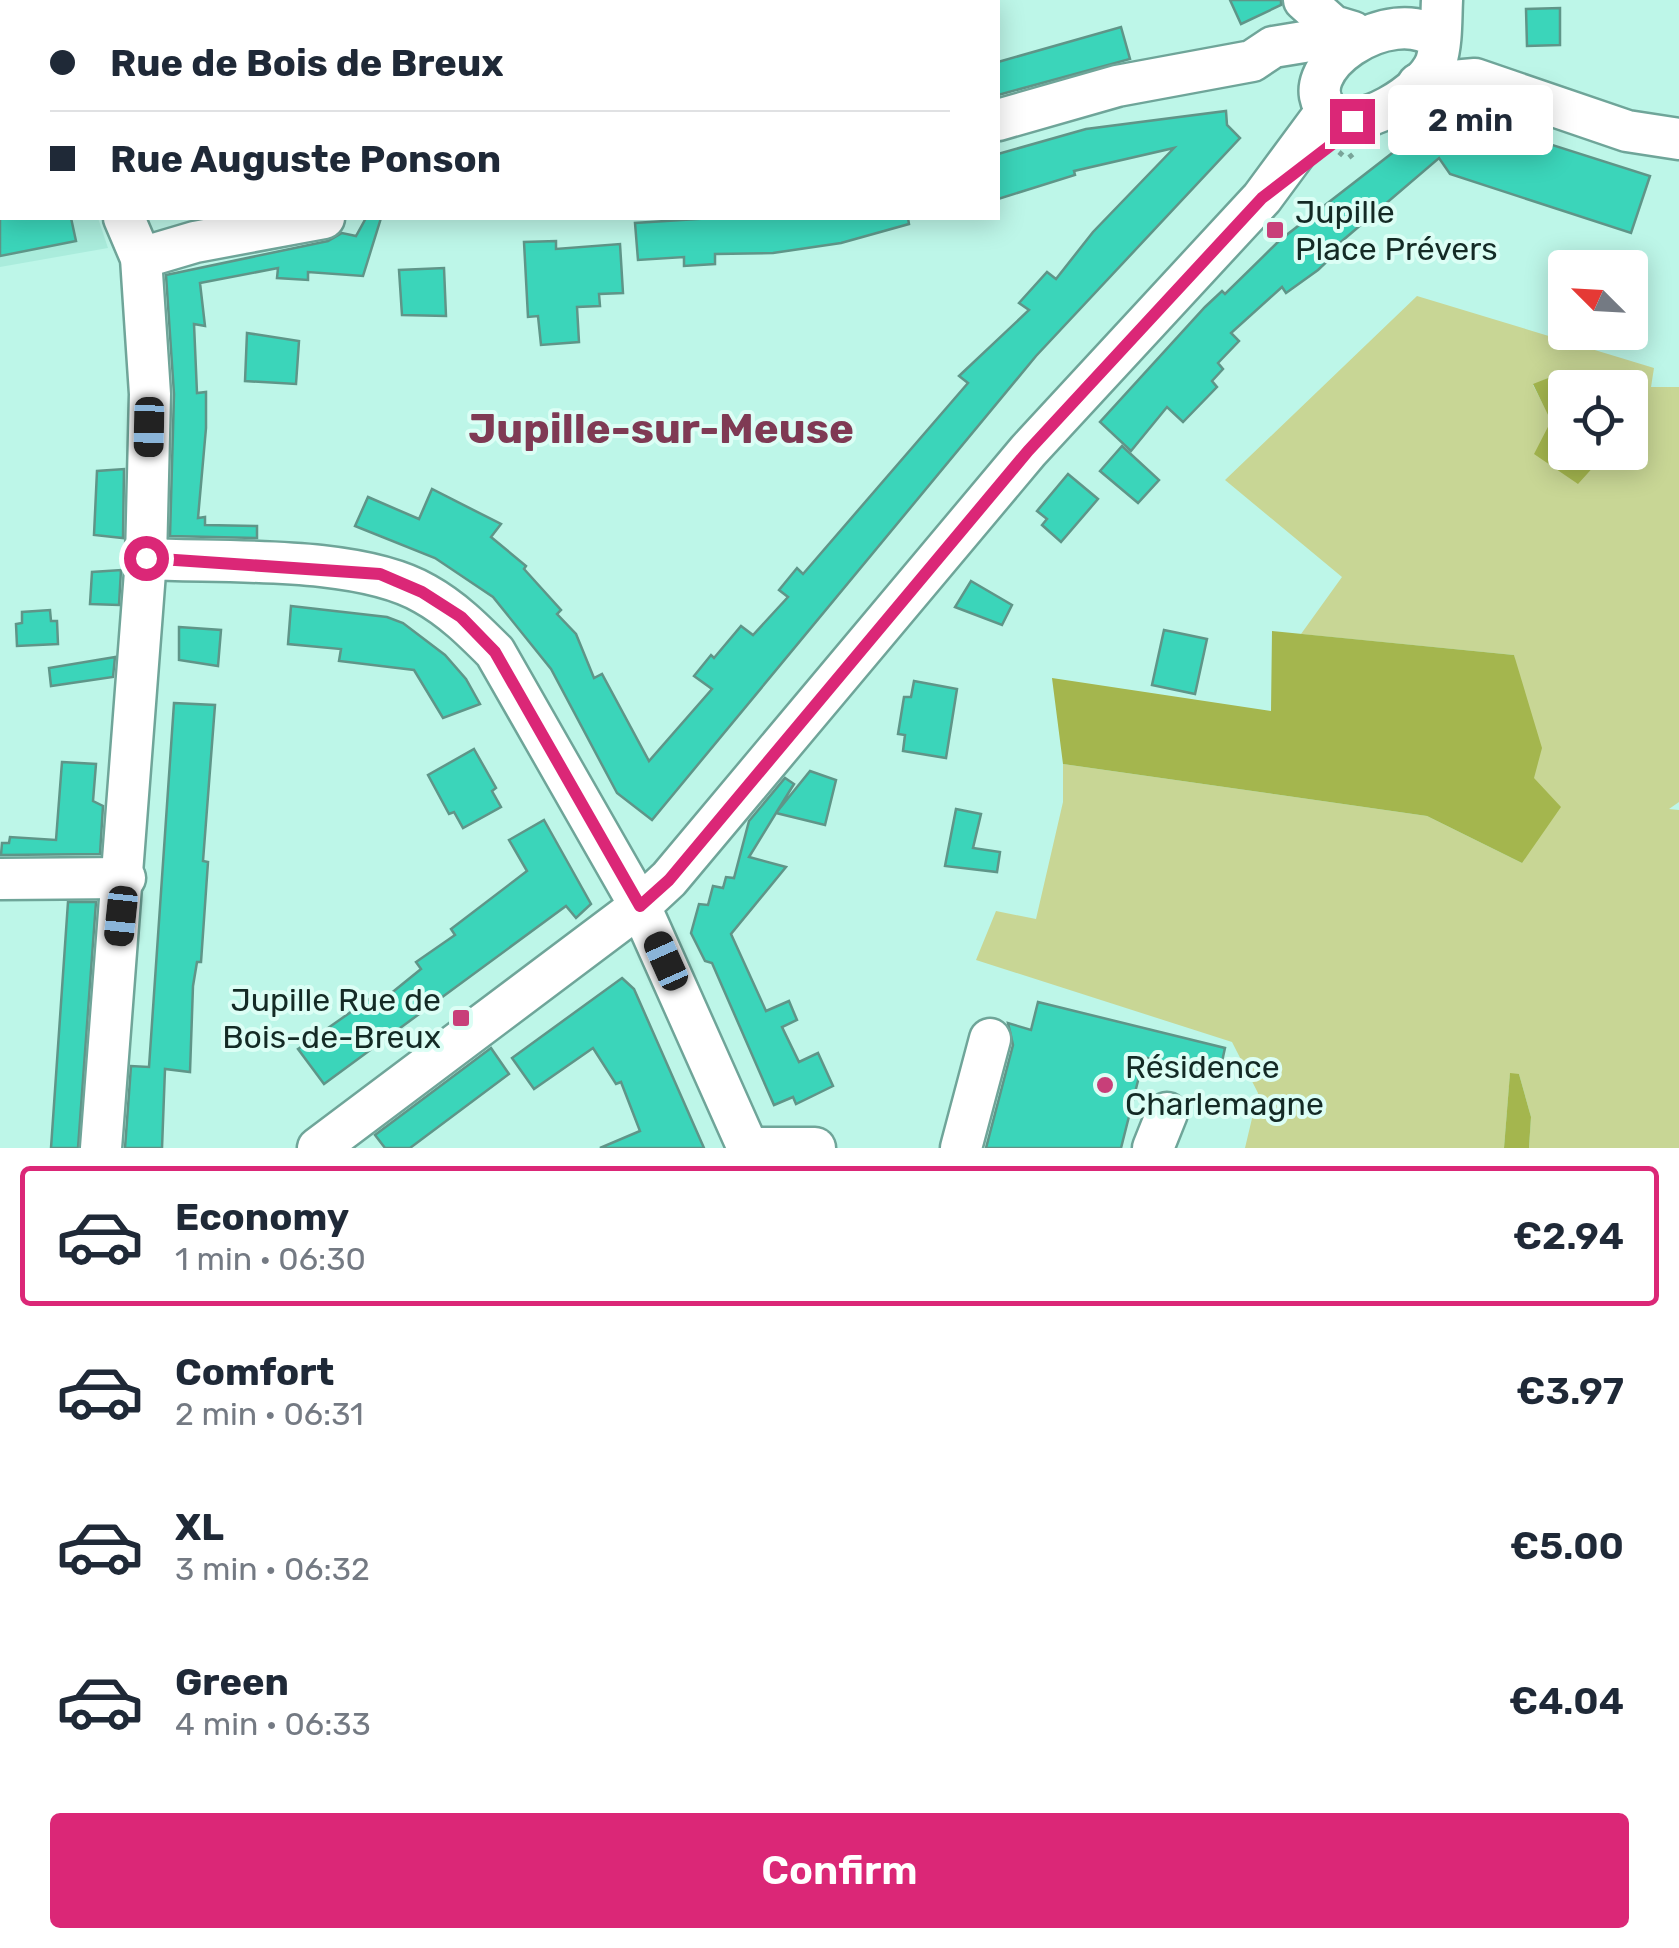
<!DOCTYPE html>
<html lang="en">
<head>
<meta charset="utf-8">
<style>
  body { margin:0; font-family:Rubik,sans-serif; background:#f6f6f7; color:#1f2937; height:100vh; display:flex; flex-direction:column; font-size:38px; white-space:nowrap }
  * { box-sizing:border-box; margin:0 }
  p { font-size:32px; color:#747a83 }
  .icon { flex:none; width:55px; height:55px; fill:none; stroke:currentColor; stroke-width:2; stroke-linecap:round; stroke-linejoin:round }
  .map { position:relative; height:1148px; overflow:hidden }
  .sheet { display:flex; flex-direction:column; background:#fff; flex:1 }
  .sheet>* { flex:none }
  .top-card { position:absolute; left:0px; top:0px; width:1000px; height:220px; box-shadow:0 5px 25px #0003; display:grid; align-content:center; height:220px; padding:0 50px; background:#fff }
  .needle { width:65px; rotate:294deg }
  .fabs { position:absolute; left:1548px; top:250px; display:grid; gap:20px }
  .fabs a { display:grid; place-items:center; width:100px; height:100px; border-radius:10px; background:#fff; box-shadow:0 5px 25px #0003; font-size:50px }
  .end { position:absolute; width:45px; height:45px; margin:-22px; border:12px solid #db2777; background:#fff; box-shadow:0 0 0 5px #fff }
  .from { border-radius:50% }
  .bubble { position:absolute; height:70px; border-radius:10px; background:#fff; box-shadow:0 5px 25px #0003; font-size:32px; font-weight:600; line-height:70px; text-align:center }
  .car { position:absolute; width:30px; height:60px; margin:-30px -15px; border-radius:12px; box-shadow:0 0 8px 2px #0007; background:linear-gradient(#222 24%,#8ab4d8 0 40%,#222 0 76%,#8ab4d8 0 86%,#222 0) }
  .top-card b { display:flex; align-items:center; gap:35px; height:95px; font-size:38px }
  .top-card b+b { border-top:2px solid #e0e1e3 }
  .top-card i { width:25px; height:25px; background:#1f2937 }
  ul { padding:18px 0 0; list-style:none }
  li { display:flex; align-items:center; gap:30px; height:140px; margin:0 20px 15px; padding:0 30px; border:5px solid transparent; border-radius:10px }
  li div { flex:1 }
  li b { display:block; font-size:38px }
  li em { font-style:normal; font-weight:600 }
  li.on { border-color:#db2777 }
  li>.icon { width:90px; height:90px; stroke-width:1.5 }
  .primary-button { display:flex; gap:20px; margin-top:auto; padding:20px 50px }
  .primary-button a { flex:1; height:115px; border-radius:10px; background:#db2777; color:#fff; font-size:40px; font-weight:600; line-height:115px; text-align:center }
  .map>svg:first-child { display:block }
  .built { fill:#aaecdc }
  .green { fill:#c8d695; fill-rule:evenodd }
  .forest { fill:#a4b64e }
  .building { fill:#3bd5ba; stroke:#5f9588; stroke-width:2.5 }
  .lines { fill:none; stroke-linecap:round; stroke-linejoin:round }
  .minor-casing { stroke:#6fa599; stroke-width:45 }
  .path { stroke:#79a499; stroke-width:5; stroke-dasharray:5 8; stroke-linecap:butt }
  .minor { stroke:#fff; stroke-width:40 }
  .route { stroke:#db2777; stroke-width:12 }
  .poi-dot { fill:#c83f79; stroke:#dcfef5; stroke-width:4 }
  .labels { text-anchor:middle; stroke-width:8; stroke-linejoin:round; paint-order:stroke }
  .poi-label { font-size:32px; fill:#142a25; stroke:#dcfef5; text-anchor:start }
  .district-label { font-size:42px; font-weight:bold; fill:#7f3a54; stroke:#dcfef5 }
</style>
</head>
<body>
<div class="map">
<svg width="1679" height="1148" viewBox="0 0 1679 1148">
  <rect width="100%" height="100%" fill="#bdf6e8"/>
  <!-- built -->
  <g class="built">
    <path d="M0 0 25 2H2V218H98L108 248 0 267Z"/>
    <path d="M54 0H487V2H55Z"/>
  </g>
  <!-- green -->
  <path class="green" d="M1417 296 1654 368 1651 387H1679V802L1669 809 1679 810V1148H1529L1531 1117 1519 1074H1510L1504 1148H1245L1258 1093 1232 1042 976 960 996 911 1036 919 1063 802V764L1427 816 1522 863 1534 778 1514 655 1301 634 1342 577 1225 480ZM1548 378 1569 387 1630 388V452L1535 454 1552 421 1533 385Z"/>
  <!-- forest -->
  <g class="forest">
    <path d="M1548 378 1569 387 1565 388V452L1606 453 1578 484 1534 454 1551 421 1533 384Z"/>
    <path d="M1272 631 1514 655 1542 748 1534 778 1561 807 1522 863 1427 816 1063 764 1052 678 1271 711Z"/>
    <path d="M1510 1073 1519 1074 1531 1117 1529 1148H1504Z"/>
  </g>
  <!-- building -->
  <g class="building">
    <path d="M1230 0H1281V5L1241 24Z"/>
    <path d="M1560 8V45L1527 46 1526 9Z"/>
    <path d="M1121 27 1130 59 998 95V62Z"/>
    <path d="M1226 111 1227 125 1240 138 1036 356 652 820 617 793 551 669 493 597 435 558 355 526 368 497 419 519 432 489 501 524 491 537 526 566 524 569 561 610 557 614 576 634 594 678 602 674 649 761 712 689 694 676 711 655 714 658 741 626 753 635 788 597 779 590 797 568 803 574 968 383 959 376 1029 310 1019 303 1047 272 1056 279 1093 232 1174 148 1074 171 1075 175 998 199V154L1086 129Z"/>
    <path d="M1464 117 1650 176 1631 233 1450 174 1439 158 1335 247 1338 251 1318 270 1286 293 1282 287 1231 333 1239 341 1218 363 1223 369 1212 381 1217 387 1183 422 1167 407 1131 451 1100 422 1205 307 1222 291 1225 294 1280 240 1431 123Z"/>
    <path d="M0 218H71L76 241 0 256Z"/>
    <path d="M366 218H381L363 276 308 272V280L277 278 278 268 200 283 205 326 194 324 197 393 206 392V428L198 518 205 517V525L257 526V538L170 536 174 394 166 275 328 241 342 233 356 236Z"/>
    <path d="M713 218H908L909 224 841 243 773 253 715 254V264L684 266V257L638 260 635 223Z"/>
    <path d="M556 241V249L620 244 623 293 599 294 600 306 577 307 579 342 541 345 538 316 528 317 524 242Z"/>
    <path d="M444 268 446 316 402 315 399 270Z"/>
    <path d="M247 333 299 341 296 384 245 381Z"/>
    <path d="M1122 446 1159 480 1138 503 1100 471Z"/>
    <path d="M124 469 123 538 94 535 97 471Z"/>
    <path d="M1068 474 1098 499 1061 542 1042 525 1047 519 1037 511Z"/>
    <path d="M121 570 119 605 90 604 92 572Z"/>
    <path d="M971 581 1012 605 1002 625 955 607Z"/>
    <path d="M291 606 387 617 403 623 445 655 466 679 480 704 443 718 414 670 339 661 341 649 288 644Z"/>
    <path d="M50 610 51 621H57L58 644 17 646 16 624 22 623V612Z"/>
    <path d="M179 627 221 630 218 666 179 660Z"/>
    <path d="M1164 630 1207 639 1195 694 1152 685Z"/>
    <path d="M115 657 113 677 51 686 49 668Z"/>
    <path d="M914 681 957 689 946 758 903 751 905 735 898 734 904 697H911Z"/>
    <path d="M174 703 215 705 203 861 208 862 201 962H197L193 986 190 1072 165 1069 162 1148H125L131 1066 149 1067Z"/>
    <path d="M474 749 496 788 492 791 501 807 463 828 454 812 449 814 428 775Z"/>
    <path d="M62 762 96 764 93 801 103 806 100 854 1 855 2 843H9L10 837 56 840Z"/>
    <path d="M810 771 836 780 825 825 776 813 749 857 786 867 731 934 766 1011 789 1001 797 1020 782 1027 799 1062 818 1053 833 1086 796 1104 793 1097 774 1105 712 963 705 961 691 933 699 904 708 905 713 886 723 888 726 877 734 878 749 821 785 778 794 784 776 813Z"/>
    <path d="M956 809 981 814 973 848 1000 852 997 872 945 866Z"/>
    <path d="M544 820 591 904 576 918 566 906 324 1084 298 1049 378 993 384 999 421 969 416 962 455 935 451 929 527 871 509 840Z"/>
    <path d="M68 902H96L78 1148H51Z"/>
    <path d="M622 978 634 989 704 1148H600L640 1131 621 1082 616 1084 593 1048 534 1089 512 1058Z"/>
    <path d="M1038 1002 1225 1048 1219 1075 1144 1057 1121 1148H986L1013 1045 1008 1023 1031 1030Z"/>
    <path d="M491 1048 509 1074 410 1148H385L375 1135Z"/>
  </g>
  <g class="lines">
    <!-- minor casing -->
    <g class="minor-casing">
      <g id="minor">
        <path d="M36 0 37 2"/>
        <path d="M498 0V2"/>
        <path d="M1304 0 1333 26 1353 32"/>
        <path d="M1439 40C1391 0 1288 72 1329 112 1356 137 1426 90 1436 62 1442 43 1441 20 1442 0"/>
        <path d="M1418 84 1475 79 1627 131 1679 139"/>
        <path d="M998 120 1117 86 1252 61 1273 47 1328 38 1343 41"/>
        <path d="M141 258 195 242 324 218"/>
        <path d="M146 559C224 563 358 555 425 594 452 609 473 630 495 652L640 906 748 1148"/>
        <path d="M0 879 125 878"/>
        <path d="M101 1148 146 559 150 394 141 258 124 218"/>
        <path d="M318 1148 640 906 669 879 1028 451 1262 198 1327 110"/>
        <path d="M760 1148H815"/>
        <path d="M961 1148 990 1039"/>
        <path d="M1153 1148 1167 1113"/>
      </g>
    </g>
    <!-- path -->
    <g class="path">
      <path d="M88 0V2"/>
      <path d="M224 0 225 2"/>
      <path d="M1339 152 1347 159 1357 151"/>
    </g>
    <!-- minor -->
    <use href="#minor" class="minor"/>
  </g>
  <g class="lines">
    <!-- route -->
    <path class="route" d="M146 558 380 574 422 592 461 617 495 652 640 906 669 880 1028 451 1262 198 1331 145 1352 121"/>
  </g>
  <!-- markers -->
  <g class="poi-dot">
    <rect x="1265" y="220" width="20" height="20" rx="5"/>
    <rect x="451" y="1008" width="20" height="20" rx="5"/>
    <circle cx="1105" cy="1085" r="10"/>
  </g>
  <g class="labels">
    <!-- poi labels -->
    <g class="poi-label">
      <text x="1295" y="223">Jupille<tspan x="1295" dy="37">Place Prévers</tspan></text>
      <text x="441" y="1011" text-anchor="end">Jupille Rue de<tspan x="441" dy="37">Bois-de-Breux</tspan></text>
      <text x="1125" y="1078">Résidence<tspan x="1125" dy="37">Charlemagne</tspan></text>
    </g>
    <!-- district labels -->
    <g class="district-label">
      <text x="661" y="443">Jupille-sur-Meuse</text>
    </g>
  </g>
</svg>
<div class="fabs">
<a><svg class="needle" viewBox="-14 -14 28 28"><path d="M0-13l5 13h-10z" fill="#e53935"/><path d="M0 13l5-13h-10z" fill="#747a83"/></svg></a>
<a><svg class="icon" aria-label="locate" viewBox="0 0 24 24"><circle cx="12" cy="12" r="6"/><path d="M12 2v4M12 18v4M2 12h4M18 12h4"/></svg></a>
</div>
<i class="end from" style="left:146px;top:558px"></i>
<i class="end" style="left:1352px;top:121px"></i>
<div class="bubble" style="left:1388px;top:85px;width:165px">2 min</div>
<i class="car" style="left:149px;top:427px;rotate:181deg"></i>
<i class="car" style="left:121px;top:916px;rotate:186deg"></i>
<i class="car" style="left:666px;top:961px;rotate:336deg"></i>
<div class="top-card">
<b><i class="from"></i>Rue de Bois de Breux</b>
<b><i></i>Rue Auguste Ponson</b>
</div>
</div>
<section class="sheet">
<ul>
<li class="on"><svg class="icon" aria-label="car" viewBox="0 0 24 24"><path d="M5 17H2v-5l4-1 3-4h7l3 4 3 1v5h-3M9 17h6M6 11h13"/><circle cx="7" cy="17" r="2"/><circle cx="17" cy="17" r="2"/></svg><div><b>Economy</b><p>1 min · 06:30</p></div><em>€2.94</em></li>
<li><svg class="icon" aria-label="car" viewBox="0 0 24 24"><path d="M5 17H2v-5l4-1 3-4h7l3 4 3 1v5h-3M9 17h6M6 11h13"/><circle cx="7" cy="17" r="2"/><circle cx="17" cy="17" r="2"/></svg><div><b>Comfort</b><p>2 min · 06:31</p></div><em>€3.97</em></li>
<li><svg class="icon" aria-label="car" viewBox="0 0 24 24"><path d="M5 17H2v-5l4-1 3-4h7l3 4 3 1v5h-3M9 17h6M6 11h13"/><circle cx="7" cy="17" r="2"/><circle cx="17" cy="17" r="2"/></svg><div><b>XL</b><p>3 min · 06:32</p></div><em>€5.00</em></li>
<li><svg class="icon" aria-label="car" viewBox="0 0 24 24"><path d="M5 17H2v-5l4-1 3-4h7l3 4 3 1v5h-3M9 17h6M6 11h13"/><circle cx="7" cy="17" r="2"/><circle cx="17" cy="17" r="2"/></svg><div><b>Green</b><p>4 min · 06:33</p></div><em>€4.04</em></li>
</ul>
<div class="primary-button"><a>Confirm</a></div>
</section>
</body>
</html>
